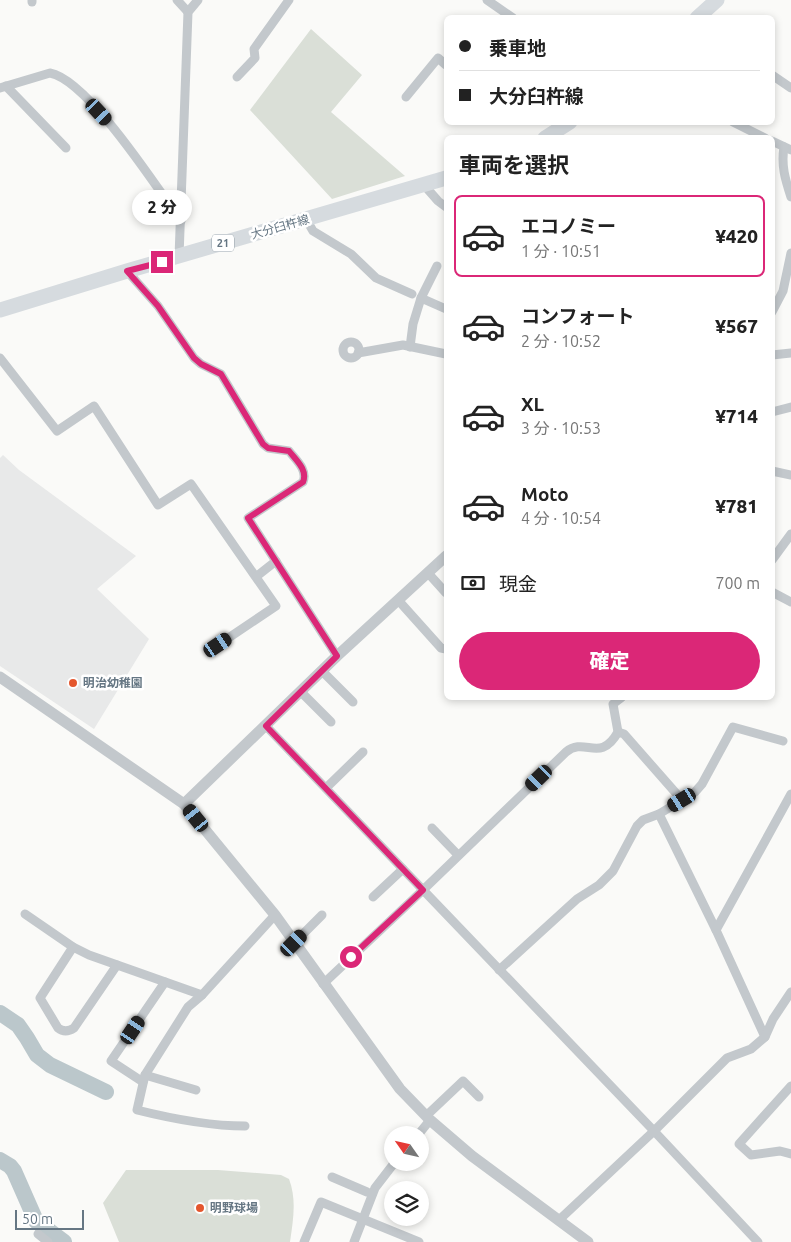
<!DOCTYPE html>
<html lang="ja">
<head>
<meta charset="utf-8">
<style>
  body { margin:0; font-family:Ubuntu,"Noto Sans JP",sans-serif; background:#f6f6f6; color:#222; height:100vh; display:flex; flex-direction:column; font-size:19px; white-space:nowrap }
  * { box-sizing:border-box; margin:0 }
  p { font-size:16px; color:#767676 }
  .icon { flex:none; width:28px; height:28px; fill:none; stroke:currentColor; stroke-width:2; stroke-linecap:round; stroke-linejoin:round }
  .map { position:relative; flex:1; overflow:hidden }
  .panel { position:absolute; left:444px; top:135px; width:331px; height:565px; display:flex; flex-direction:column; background:#fff; border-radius:8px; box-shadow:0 2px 8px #0003 }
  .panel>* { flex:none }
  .top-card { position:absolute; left:444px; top:15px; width:331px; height:110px; border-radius:8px; box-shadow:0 2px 8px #0003; display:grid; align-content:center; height:110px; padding:0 15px; background:#fff }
  .needle { width:32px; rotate:304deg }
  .fabs { position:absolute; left:384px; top:1126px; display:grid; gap:10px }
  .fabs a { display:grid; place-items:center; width:45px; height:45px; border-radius:50%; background:#fff; box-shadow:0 2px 8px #0003; font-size:25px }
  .scale { position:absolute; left:15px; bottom:12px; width:69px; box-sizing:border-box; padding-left:5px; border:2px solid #657683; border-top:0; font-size:14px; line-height:18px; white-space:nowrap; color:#657683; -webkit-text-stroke:4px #fff; paint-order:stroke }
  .end { position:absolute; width:22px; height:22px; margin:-11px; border:6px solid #db2777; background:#fff; box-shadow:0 0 0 2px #fff }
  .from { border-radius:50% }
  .bubble { position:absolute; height:35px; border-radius:18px; background:#fff; box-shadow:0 2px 8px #0003; font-size:16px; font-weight:800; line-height:35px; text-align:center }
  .car { position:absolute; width:15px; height:30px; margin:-15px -8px; border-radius:6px; box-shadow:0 0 4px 1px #0007; background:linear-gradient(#222 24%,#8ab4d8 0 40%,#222 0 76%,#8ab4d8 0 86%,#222 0) }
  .top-card b { display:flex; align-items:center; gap:18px; height:48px; font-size:19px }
  .top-card b+b { border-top:1px solid #e0e0e0 }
  .top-card i { width:12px; height:12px; background:#222 }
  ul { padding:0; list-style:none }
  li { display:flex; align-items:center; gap:15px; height:82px; margin:0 10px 8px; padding:0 5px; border:2px solid transparent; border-radius:8px }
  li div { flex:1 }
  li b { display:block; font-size:19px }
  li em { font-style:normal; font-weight:800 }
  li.on { border-color:#db2777 }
  li>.icon { width:45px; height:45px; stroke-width:1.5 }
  h2 { padding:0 15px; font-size:22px; line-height:60px }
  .pay { display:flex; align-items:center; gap:12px; height:55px; padding:0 15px; font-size:19px }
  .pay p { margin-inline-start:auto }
  .action { display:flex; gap:10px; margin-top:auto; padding:10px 15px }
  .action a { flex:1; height:58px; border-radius:30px; background:#db2777; color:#fff; font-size:20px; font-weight:800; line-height:58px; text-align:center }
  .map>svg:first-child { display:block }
  .built { fill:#e8e9e9 }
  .green { fill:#dadfd7 }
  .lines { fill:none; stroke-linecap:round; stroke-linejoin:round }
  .river { stroke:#bbc7cb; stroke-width:16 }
  .minor { stroke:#c3c8cc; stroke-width:9 }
  .tertiary { stroke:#c3c8cc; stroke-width:11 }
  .primary { stroke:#d6dbdf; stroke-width:15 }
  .route { stroke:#db2777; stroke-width:6 }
  .poi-dot { fill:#e4572e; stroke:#fff; stroke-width:2 }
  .labels { text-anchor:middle; stroke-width:5; stroke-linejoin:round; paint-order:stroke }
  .shield { fill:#fff; stroke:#939fa8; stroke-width:1 }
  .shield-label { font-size:11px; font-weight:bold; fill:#657683 }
  .street-label { font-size:12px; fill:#657683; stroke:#fff }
  .poi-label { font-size:12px; font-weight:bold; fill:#657683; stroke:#fff; text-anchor:start }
</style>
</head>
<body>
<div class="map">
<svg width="791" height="1242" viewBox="0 0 791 1242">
  <rect width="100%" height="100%" fill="#fafaf8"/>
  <!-- built -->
  <path class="built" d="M3 455 19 470 136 556 97 589 149 639 94 729 0 666V458Z"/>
  <!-- green -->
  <g class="green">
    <path d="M311 29 362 75 331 112 405 176 332 199 250 110Z"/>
    <path d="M126 1170H218L281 1175 289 1179C297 1200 293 1220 290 1242H119L103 1203Z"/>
  </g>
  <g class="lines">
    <!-- river -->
    <g class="river">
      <path d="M0 1013 18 1025 27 1038 37 1055 50 1065 106 1092"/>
      <path d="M0 1160 10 1166 14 1171 36 1221 64 1242"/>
    </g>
    <!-- minor -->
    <g class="minor">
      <path d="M177 0 188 12"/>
      <path d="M487 0 513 18"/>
      <path d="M32 2V0"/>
      <path d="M772 75 791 88"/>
      <path d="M237 77 255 58 254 49 289 0"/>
      <path d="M6 86 66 148"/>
      <path d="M0 88 50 73C88 80 157 188 181 221"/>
      <path d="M406 97 438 58 446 65"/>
      <path d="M733 122 765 138"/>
      <path d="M772 141 791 150"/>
      <path d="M784 147C781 165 785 179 791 197"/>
      <path d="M424 185 438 201 446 207"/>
      <path d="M306 219 313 231 351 254 376 278 412 294"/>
      <path d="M179 257 188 12 198 0"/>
      <path d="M127 271 158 306 194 358 201 364 221 374 263 444 268 448 289 451C296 460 308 470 303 482L248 518 337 656"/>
      <path d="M421 298 437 266"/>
      <path d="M772 312 783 291 791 253"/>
      <circle cx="351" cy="350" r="8"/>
      <path d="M410 347 413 324 421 298 446 309"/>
      <path d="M358 353 403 345 446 354"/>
      <path d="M772 355 791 353"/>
      <path d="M0 358 57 431 94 406 158 505 191 484 276 606 218 645"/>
      <path d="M772 412 791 407"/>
      <path d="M772 471 791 475"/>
      <path d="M772 560 791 534"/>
      <path d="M428 573 446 593"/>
      <path d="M257 576 276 561"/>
      <path d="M772 592 791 602"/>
      <path d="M398 600 441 648 446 649"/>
      <path d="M322 671 353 702"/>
      <path d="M301 692 331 722"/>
      <path d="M266 726 654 1131 758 1242"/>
      <path d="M326 788 363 752"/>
      <path d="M682 800 695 792 702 784 733 727 783 741"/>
      <path d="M659 814 716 930 765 1037"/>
      <path d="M432 828 458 855"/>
      <path d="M373 897 403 869"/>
      <path d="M25 914 73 947 89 955 202 995"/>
      <path d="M716 930 791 794"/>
      <path d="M294 943 322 915"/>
      <path d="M73 947 40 998 58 1028C63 1032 68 1032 74 1028L117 965"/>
      <path d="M499 970 577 899 599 885 613 871 637 826 643 820 659 814 682 800 624 734 618 732"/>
      <path d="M323 984 423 890 566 752C585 736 600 764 618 732L613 704 621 698"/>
      <path d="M145 1075 196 1090"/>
      <path d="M143 1082 111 1061 165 982"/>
      <path d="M791 1086 739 1144 751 1155 780 1151 791 1154"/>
      <path d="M426 1116 463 1081 479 1097"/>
      <path d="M245 1126C208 1126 173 1119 137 1110L145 1075 188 1007 202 995 275 915"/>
      <path d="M418 1135 430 1120"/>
      <path d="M332 1177 367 1192"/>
      <path d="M559 1220 654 1131 727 1058 751 1049 765 1037 773 1019 791 992"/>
      <path d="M38 1234 48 1242"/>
      <path d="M304 1242 321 1202 419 1242"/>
      <path d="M354 1242 375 1188 395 1162"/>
    </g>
    <!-- tertiary -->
    <g class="tertiary">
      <path d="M0 677 184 804 275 915 400 1089 430 1120 472 1156 588 1242"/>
      <path d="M184 804 337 656 446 556"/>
    </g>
    <!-- primary -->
    <g class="primary">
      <path d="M697 18 717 0"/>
      <path d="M545 138 570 122"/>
      <path d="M0 310 127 271 446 178"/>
    </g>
  </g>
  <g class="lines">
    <!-- route -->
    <path class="route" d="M162 262 127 271 158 306 194 358 201 364 221 374 263 444 268 448 289 451C296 460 308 470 303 482L248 518 337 656 266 726 423 890 351 957"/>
  </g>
  <!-- markers -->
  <g class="poi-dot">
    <circle cx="73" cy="683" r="5"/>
    <circle cx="200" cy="1208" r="5"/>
  </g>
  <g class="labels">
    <!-- shield labels -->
    <rect class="shield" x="212" y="234.5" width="22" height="17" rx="4"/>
    <g class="shield-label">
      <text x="223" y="247">21</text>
    </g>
    <!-- street labels -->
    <g class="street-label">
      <text transform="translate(280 227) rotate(-16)" y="4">大分臼杵線</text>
    </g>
    <!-- poi labels -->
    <g class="poi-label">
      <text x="83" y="687">明治幼稚園</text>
      <text x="210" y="1212">明野球場</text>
    </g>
  </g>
</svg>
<div class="fabs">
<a><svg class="needle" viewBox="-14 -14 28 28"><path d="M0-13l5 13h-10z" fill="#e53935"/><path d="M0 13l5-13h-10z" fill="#767676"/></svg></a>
<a><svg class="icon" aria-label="layers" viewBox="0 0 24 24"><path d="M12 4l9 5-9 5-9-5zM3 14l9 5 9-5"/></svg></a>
</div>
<div class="scale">50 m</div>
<i class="end from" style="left:351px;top:957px"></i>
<i class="end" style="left:162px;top:262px"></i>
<div class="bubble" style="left:132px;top:190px;width:60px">2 分</div>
<i class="car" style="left:99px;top:112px;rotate:137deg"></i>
<i class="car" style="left:218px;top:645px;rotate:56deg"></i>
<i class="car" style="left:539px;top:778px;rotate:226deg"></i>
<i class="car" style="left:682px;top:800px;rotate:239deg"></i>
<i class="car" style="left:196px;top:818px;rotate:321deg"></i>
<i class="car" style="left:294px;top:943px;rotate:45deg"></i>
<i class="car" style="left:133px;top:1030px;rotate:34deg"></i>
<div class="top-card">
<b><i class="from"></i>乗車地</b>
<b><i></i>大分臼杵線</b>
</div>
<section class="panel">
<h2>車両を選択</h2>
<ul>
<li class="on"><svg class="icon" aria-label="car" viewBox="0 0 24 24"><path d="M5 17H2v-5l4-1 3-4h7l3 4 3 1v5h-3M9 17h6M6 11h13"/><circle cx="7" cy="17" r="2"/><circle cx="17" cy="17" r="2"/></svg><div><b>エコノミー</b><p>1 分 · 10:51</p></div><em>¥420</em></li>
<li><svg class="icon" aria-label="car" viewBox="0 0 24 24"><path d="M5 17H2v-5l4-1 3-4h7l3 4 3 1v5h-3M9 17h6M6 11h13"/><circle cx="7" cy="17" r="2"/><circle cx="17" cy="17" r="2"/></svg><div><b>コンフォート</b><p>2 分 · 10:52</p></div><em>¥567</em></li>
<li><svg class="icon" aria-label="car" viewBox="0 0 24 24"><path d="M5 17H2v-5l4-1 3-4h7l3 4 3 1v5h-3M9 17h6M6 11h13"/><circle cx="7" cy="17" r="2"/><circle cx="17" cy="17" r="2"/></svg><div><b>XL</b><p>3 分 · 10:53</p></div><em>¥714</em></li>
<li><svg class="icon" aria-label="car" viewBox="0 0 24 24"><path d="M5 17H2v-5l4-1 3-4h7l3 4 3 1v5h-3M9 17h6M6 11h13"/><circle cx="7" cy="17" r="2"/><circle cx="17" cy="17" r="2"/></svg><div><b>Moto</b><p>4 分 · 10:54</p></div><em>¥781</em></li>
</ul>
<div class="pay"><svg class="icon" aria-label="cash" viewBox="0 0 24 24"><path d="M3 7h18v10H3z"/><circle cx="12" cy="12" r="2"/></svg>現金<p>700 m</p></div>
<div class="action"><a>確定</a></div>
</section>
</div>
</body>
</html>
